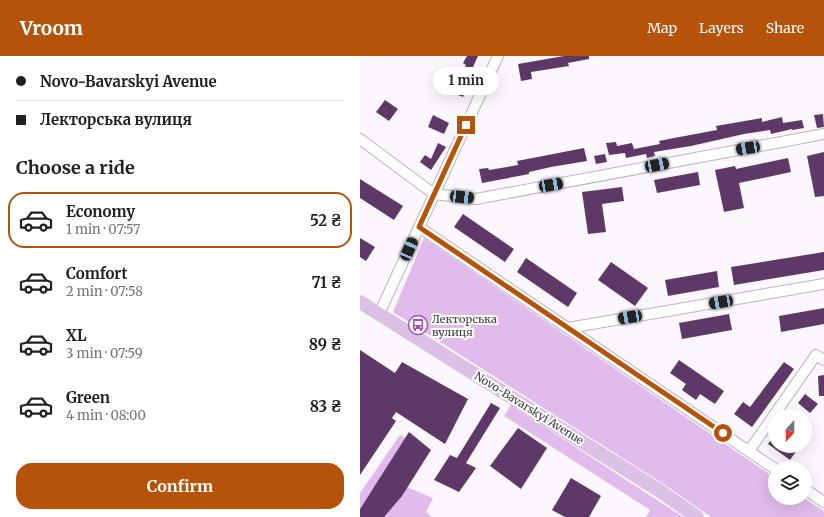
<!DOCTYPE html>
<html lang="en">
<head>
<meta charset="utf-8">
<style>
  body { margin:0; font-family:Merriweather,serif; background:#f2f2f2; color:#202124; height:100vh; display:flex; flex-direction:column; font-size:15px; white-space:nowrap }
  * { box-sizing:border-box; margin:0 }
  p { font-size:13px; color:#757577 }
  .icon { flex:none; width:22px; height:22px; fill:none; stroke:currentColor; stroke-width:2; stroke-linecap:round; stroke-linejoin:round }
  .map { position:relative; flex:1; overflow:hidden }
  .sheet { display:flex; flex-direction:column; background:#fff; width:360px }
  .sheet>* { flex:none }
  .guide { display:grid; align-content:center; height:88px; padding:0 16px; background:#fff }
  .needle { width:26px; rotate:201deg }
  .fabs { position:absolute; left:408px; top:353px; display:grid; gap:8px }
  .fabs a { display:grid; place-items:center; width:44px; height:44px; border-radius:50%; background:#fff; box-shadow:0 4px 16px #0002; font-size:20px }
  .end { position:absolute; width:18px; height:18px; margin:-9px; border:5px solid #b45309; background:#fff; box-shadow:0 0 0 2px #fff }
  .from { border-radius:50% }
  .bubble { position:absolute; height:28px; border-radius:14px; background:#fff; box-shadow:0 4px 16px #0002; font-size:13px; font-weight:700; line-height:28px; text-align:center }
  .car { position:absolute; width:12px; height:24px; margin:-12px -6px; border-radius:5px; box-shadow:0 0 3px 1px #0007; background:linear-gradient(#222 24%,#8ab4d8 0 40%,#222 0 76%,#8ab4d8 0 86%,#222 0) }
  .guide b { display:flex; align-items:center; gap:14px; height:38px; font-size:15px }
  .guide b+b { border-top:1px solid #e0e0e0 }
  .guide i { width:10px; height:10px; background:#202124 }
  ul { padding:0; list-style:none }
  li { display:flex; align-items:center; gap:12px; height:56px; margin:0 8px 6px; padding:0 8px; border:2px solid transparent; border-radius:16px }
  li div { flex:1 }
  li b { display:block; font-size:15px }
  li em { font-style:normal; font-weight:700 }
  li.selected { border-color:#b45309 }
  li>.icon { width:36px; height:36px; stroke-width:1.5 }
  h2 { padding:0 16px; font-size:18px; line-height:48px }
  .primary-button { display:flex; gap:8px; margin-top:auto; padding:8px 16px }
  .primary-button a { flex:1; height:46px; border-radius:16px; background:#b45309; color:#fff; font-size:16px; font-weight:700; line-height:46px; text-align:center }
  header { display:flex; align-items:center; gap:24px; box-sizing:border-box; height:56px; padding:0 20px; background:#b45309; color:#fff }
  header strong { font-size:19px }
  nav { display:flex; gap:22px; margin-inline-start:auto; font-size:14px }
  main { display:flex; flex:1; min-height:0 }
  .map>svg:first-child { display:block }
  .green { fill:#e1bbeb }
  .building { fill:#5e3968 }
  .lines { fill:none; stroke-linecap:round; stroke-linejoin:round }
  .minor-casing { stroke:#bbb6bc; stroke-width:12 }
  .major-casing { stroke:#d5d4d5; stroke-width:14 }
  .minor { stroke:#fff; stroke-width:10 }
  .major { stroke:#ddc0e5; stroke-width:13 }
  .route { stroke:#b45309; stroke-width:5 }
  .labels { text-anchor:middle; stroke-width:4; stroke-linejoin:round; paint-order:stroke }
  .poi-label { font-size:11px; fill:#3e3c3e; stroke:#fff; text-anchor:start }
  .street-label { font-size:11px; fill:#3e3c3e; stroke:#fff }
</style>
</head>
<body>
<header>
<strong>Vroom</strong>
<nav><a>Map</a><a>Layers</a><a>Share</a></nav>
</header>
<main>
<section class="sheet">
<div class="guide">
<b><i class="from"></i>Novo-Bavarskyi Avenue</b>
<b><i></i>Лекторська вулиця</b>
</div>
<h2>Choose a ride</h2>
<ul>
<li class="selected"><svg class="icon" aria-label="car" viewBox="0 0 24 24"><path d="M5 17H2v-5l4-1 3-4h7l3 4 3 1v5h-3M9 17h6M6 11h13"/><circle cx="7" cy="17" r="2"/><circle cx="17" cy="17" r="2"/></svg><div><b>Economy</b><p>1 min · 07:57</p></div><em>52 ₴</em></li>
<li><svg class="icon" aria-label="car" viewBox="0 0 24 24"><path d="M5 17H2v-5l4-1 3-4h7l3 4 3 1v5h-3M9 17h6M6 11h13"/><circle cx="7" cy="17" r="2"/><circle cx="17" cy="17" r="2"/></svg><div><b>Comfort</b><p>2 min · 07:58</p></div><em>71 ₴</em></li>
<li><svg class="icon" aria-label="car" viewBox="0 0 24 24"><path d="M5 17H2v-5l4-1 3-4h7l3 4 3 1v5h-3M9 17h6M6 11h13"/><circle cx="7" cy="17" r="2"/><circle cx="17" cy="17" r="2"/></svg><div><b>XL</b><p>3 min · 07:59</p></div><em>89 ₴</em></li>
<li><svg class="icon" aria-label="car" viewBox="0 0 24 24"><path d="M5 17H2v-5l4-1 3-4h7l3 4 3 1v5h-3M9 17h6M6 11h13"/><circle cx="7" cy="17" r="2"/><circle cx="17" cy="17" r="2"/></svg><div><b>Green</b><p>4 min · 08:00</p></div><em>83 ₴</em></li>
</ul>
<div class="primary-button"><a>Confirm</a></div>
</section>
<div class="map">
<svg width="464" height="461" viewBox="0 0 464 461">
  <rect width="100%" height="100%" fill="#fbf7fd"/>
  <!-- green -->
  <g class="green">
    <path d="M64 182 415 422V442H444L464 455V461H351L305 429 33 256Z"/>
    <path d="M151 349 323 461H286L290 454 144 360Z"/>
    <path d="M40 379 47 383 0 452V437Z"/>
    <path d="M44 430 73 442 66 456 72 461H23Z"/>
  </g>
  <!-- building -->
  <g class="building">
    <path d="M107 0H118L108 22 111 24 103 41 93 37 106 9 103 7Z"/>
    <path d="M204 0H229V3L208 7 209 10 171 16 172 23 161 25 158 8Z"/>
    <path d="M25 44 38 53 29 65 16 56Z"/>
    <path d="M463 58 464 71 457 72 454 59Z"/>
    <path d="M73 59 89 67 84 78 68 71Z"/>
    <path d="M422 61 423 67 442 64 444 72 432 74V73L411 78 410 74 384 78 331 90 294 96 295 100 287 102 286 98 266 102 265 97 249 99 246 87 256 86 257 90 272 87 274 93 300 88 299 85 314 82 357 74 356 70 402 62V66Z"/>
    <path d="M78 87 86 91 71 114 60 106 65 99 71 103Z"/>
    <path d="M224 92 227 105 191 111 169 116V118L122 127 119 113 128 112 129 114 158 109 157 105Z"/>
    <path d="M464 96V140L455 141 447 100Z"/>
    <path d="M245 98 247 106 236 108 234 100Z"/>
    <path d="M428 102 431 116 379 127 384 152 364 156 355 114 375 110 376 113Z"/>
    <path d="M338 116 340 129 297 137 294 124Z"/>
    <path d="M0 123 43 150 34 164 0 142Z"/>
    <path d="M262 131 264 145 242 148 246 176 228 178 222 136Z"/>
    <path d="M103 158 154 193 145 206 94 171Z"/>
    <path d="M0 182 15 191 6 205 0 201Z"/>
    <path d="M464 196V214L374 229 371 211Z"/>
    <path d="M166 202 217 237 208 251 157 216Z"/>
    <path d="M251 206 288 232 275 250 238 224Z"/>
    <path d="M357 215 359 231 308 240 305 224Z"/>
    <path d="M464 252V268L421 276 419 260Z"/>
    <path d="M369 258 372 274 322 283 319 267Z"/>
    <path d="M0 294 35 317 42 306 108 343 85 388 36 356 32 362 36 365 0 419Z"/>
    <path d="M319 304 364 335 355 348 340 338 336 344 322 334 326 328 310 317Z"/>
    <path d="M424 306 434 313 392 371 374 358 383 346 390 351Z"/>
    <path d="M464 319V340H459L458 320Z"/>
    <path d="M445 338 458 348 450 357 438 347Z"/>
    <path d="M131 347 140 352 106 407 116 412 99 436 74 424 90 399 97 402Z"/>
    <path d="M158 372 187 392 161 433 130 410Z"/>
    <path d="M49 376 71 394 42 440 24 461H0V453Z"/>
    <path d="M415 378V390H440L430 404 408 388Z"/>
    <path d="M211 422 241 440 229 461H205L192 454Z"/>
  </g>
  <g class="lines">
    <!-- minor casing -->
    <g class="minor-casing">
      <g id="minor">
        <path d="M0 83 74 138 116 143 464 78"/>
        <path d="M59 171 415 413"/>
        <path d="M19 258 138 0"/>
        <path d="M208 272 464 228"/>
        <path d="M389 395 456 299 464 304"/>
        <path d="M445 433 464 446"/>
      </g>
    </g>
    <!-- major casing -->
    <g class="major-casing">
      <path id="major" d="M0 246 300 435 337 461"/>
    </g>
    <!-- minor -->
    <use href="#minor" class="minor"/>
    <!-- major -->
    <use href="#major" class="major"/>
  </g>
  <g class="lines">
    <!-- route -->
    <path class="route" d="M106 69 59 171 363 377"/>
  </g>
  <!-- icons -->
  <defs>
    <g id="bus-ring" transform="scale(1)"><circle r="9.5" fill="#fff" stroke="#a64fbd" stroke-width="1.5"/><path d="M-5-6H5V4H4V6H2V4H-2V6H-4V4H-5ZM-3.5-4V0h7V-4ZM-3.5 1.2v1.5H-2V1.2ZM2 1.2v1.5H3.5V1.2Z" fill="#a64fbd"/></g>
  </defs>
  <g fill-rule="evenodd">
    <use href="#bus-ring" x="58" y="269"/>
  </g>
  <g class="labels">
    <!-- poi labels -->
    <g class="poi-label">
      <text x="72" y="267">Лекторська<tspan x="72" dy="13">вулиця</tspan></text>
    </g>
    <!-- street labels -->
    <g class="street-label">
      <text transform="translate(169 352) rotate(32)" y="4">Novo-Bavarskyi Avenue</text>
    </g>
  </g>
</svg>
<div class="fabs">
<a><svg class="needle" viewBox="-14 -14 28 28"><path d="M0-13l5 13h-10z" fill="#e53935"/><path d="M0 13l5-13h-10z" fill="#757577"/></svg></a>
<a><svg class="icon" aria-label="layers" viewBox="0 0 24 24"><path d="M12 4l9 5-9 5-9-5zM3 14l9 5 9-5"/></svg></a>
</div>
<i class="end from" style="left:363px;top:377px"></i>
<i class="end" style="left:106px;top:69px"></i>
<div class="bubble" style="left:73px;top:11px;width:66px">1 min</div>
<i class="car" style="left:388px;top:92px;rotate:260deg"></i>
<i class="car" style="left:297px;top:109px;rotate:79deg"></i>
<i class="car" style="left:191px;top:129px;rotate:80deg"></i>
<i class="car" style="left:102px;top:141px;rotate:96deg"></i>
<i class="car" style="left:49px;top:193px;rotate:24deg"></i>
<i class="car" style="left:361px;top:246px;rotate:260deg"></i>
<i class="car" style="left:270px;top:261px;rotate:260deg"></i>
</div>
</main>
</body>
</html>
